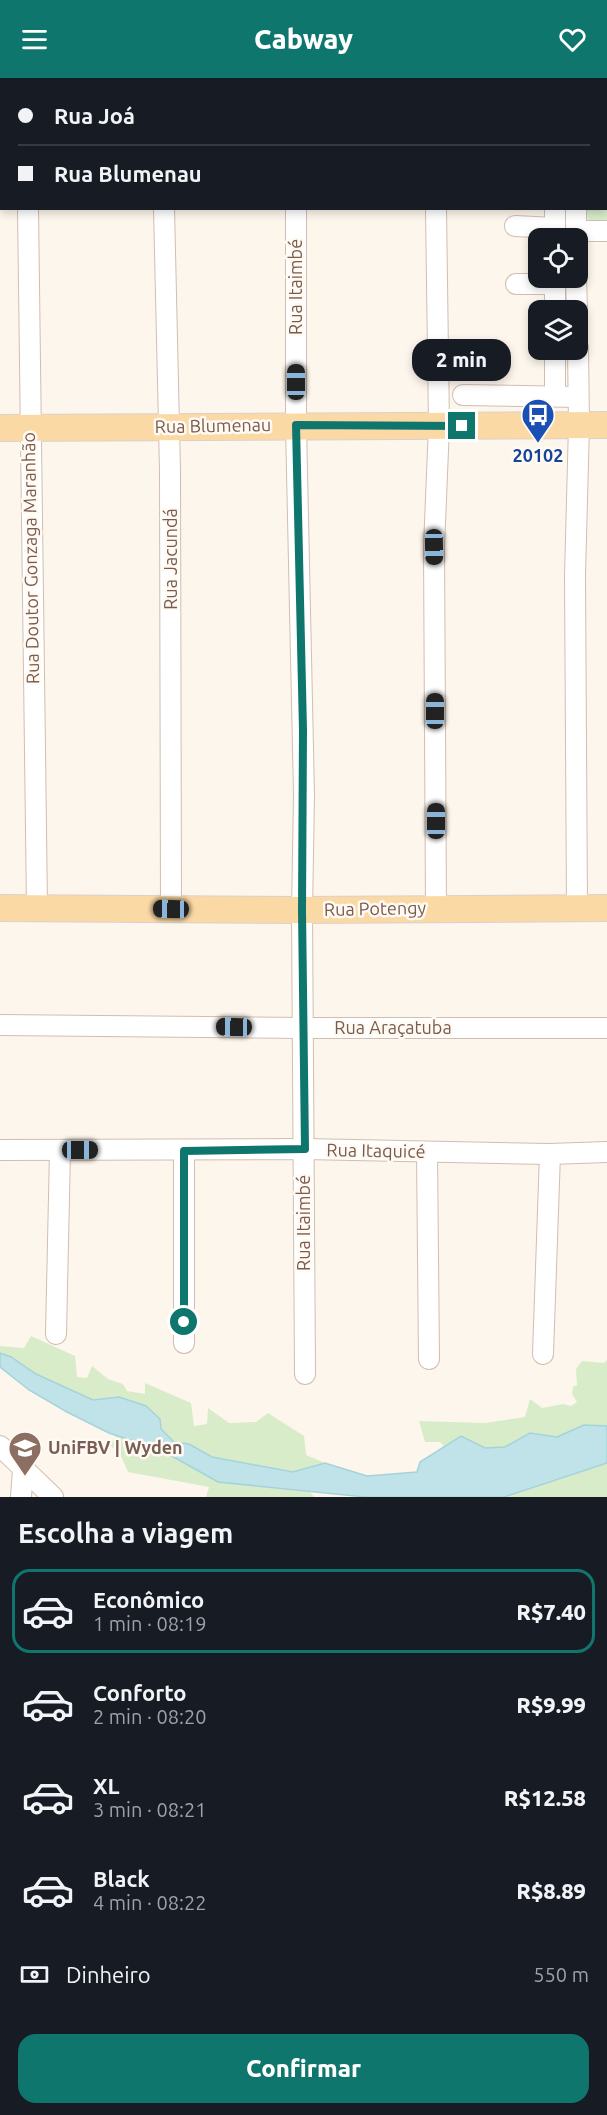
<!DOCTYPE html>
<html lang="pt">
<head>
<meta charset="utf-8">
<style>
  body { margin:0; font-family:Ubuntu,sans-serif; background:#20242c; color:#f1f3f6; height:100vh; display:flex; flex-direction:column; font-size:22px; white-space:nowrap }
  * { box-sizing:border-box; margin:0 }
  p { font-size:20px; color:#9ea1a6 }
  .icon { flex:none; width:33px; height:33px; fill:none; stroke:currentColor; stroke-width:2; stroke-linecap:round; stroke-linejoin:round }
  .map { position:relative; height:1419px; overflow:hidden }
  .panel { display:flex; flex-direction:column; background:#171b24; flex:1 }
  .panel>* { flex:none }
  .guide { position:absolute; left:0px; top:0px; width:608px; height:132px; box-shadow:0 3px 9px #0003; display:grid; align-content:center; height:132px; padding:0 18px; background:#171b24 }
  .tools { position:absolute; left:528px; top:150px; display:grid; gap:12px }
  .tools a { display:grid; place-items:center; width:60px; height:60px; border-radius:12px; background:#171b24; box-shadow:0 3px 9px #0003; font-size:30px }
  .end { position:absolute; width:27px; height:27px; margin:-14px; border:8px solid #0f766e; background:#fff; box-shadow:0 0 0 3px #fff }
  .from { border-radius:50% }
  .bubble { position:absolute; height:42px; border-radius:18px; background:#171b24; box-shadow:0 3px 9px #0003; font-size:20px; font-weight:800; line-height:42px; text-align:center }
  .car { position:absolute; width:18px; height:36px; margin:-18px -9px; border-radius:8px; box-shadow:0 0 4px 2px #0007; background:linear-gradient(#222 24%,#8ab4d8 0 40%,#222 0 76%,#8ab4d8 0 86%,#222 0) }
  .guide b { display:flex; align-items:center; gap:21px; height:57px; font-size:22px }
  .guide b+b { border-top:2px solid #363941 }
  .guide i { width:15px; height:15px; background:#f1f3f6 }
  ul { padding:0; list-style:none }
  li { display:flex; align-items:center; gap:18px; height:84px; margin:0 12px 9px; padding:0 6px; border:3px solid transparent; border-radius:18px }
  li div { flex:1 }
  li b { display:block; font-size:22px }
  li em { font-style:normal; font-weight:800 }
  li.selected { border-color:#0f766e }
  li>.icon { width:54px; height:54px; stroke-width:1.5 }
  h2 { padding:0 18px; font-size:27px; line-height:72px }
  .pay { display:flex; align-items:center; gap:15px; height:66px; padding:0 18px; font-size:22px }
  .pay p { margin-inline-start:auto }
  .primary-button { display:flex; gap:12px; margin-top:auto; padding:12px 18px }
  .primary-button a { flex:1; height:69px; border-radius:18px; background:#0f766e; color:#fff; font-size:24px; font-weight:800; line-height:69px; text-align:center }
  header { display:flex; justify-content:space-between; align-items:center; height:78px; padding:0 18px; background:#0f766e; color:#fff; font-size:27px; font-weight:800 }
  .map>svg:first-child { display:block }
  .green { fill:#d8ecc9 }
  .water { fill:#bfe3e8; stroke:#a5d3da; stroke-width:1.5 }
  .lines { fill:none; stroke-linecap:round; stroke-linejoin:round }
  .minor-casing { stroke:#d1beb0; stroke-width:22 }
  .major-casing { stroke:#dad1cd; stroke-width:28 }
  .minor { stroke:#fff; stroke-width:20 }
  .major { stroke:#fbd9a5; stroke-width:26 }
  .route { stroke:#0f766e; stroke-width:8 }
  .labels { text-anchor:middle; stroke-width:5; stroke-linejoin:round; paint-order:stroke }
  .street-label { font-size:18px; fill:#7a5c4d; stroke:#fffaf3 }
  .transit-label { font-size:18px; font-weight:bold; fill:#164399; stroke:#fffaf3 }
  .education-label { font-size:18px; font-weight:bold; fill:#785e54; stroke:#fffaf3; text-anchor:start }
</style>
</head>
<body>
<header><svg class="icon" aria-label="menu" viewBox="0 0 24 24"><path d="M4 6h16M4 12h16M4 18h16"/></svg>Cabway<svg class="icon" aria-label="heart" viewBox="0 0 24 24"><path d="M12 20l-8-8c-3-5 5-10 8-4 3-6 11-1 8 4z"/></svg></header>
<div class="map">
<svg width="607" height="1419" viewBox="0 0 607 1419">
  <rect width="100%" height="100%" fill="#fdf6ec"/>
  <!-- green -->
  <g class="green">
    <path d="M607 106V147L589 144 584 131 606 130Z"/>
    <path d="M31 1258 75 1278 77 1299 87 1300 92 1288 108 1301 123 1306 127 1313 145 1316V1305L191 1325 194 1348 207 1346 208 1330 229 1345 256 1344 268 1335 304 1358 306 1377 325 1385 294 1394 212 1379 189 1366 174 1364 119 1319 93 1322 36 1296 11 1279 0 1275V1268L24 1270Z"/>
    <path d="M607 1282V1348L584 1347 557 1359 530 1355 505 1369 485 1370 461 1358 444 1368 440 1364H425L419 1343 485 1345 525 1339 530 1321 542 1330 563 1326 571 1328 577 1324 572 1316 573 1309 577 1307 576 1291 582 1283 604 1285Z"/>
    <path d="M117 1357 163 1373 218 1404 310 1414 314 1419H206L209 1409 128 1394 122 1380 109 1366Z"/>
    <path d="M607 1385V1419H504Z"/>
  </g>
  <!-- water -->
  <path class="water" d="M0 1275 11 1279 36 1296 93 1322 119 1319 146 1328 160 1341 161 1351 174 1364 189 1366 212 1379 293 1394 325 1385 367 1398 417 1394 420 1384 461 1358 485 1370 505 1369 530 1355 557 1359 584 1347 607 1348V1385L504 1419H365L218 1404 163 1373 109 1355 67 1334 29 1312 0 1289Z"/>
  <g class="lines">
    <!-- minor casing -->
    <g class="minor-casing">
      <g id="minor">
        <path d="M27 0V2"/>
        <path d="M163 0V2"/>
        <path d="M296 0V2"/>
        <path d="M435 0V2"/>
        <path d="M574 0V2"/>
        <path d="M606 96H607"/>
        <path d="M28 130 37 829"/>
        <path d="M164 130 170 392 171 831"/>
        <path d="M296 130V347L304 717 302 832 305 1296"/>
        <path d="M555 130V160"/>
        <path d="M576 130V160"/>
        <path d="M515 148 555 150"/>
        <path d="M576 153H607"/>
        <path d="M555 200V232"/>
        <path d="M576 200 577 232"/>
        <path d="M516 206H555"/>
        <path d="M555 272V318"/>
        <path d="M463 317 578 319"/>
        <path d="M436 830 434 469 439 348 436 130"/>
        <path d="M577 831 575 497 579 347 578 270"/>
        <path d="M0 947 303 950H607"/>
        <path d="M0 1072 305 1071 550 1076 607 1074"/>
        <path d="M184 1073V1265"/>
        <path d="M427 1074 429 1281"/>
        <path d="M56 1256 60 1073"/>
        <path d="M543 1276 550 1076"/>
        <path d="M0 1368 53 1419"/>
        <path d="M21 1419 23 1391"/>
      </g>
    </g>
    <!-- major casing -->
    <g class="major-casing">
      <g id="major">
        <path d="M0 350 607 347"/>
        <path d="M0 830 302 832 607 830"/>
      </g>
    </g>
    <!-- minor -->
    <use href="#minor" class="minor"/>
    <!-- major -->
    <use href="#major" class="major"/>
  </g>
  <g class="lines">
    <!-- route -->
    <path class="route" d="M184 1244V1073L305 1071 302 832 303 652 296 347 462 348"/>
  </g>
  <!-- icons -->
  <defs>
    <g id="bus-pin" transform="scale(1.725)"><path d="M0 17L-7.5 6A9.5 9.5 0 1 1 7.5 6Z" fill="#1a4fb4" stroke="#fffaf3"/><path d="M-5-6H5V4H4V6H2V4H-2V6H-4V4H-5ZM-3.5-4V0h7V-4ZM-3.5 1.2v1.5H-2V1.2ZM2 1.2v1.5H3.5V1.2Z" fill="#fff"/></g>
    <g id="university-pin" transform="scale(1.725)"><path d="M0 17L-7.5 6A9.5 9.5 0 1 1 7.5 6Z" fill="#8d6e63" stroke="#fffaf3"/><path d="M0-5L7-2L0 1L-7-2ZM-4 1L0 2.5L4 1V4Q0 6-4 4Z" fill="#fff"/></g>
  </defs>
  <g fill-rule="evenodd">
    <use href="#bus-pin" x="538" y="337"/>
    <use href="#university-pin" x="25" y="1370"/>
  </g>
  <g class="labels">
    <!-- street labels -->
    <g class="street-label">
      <text transform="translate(296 209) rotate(-90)" y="6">Rua Itaimbé</text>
      <text transform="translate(213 348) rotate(-1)" y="6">Rua Blumenau</text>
      <text transform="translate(31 480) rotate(-91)" y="6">Rua Doutor Gonzaga Maranhão</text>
      <text transform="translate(171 481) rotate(-90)" y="6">Rua Jacundá</text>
      <text transform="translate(375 831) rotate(-1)" y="6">Rua Potengy</text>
      <text x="393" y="956">Rua Araçatuba</text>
      <text transform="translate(376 1073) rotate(1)" y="6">Rua Itaquicé</text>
      <text transform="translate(304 1145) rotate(-90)" y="6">Rua Itaimbé</text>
    </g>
    <!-- transit labels -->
    <g class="transit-label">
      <text x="538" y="384">20102</text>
    </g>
    <!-- education labels -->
    <g class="education-label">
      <text x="48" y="1376">UniFBV | Wyden</text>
    </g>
  </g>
</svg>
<div class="tools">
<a><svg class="icon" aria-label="locate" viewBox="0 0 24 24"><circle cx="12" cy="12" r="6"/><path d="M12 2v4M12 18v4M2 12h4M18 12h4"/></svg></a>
<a><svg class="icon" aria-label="layers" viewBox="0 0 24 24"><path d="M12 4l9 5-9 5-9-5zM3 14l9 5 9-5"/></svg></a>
</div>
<i class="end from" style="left:184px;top:1244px"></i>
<i class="end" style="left:462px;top:348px"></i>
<div class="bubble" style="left:412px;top:261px;width:99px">2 min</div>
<i class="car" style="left:296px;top:304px;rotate:0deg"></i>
<i class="car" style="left:434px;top:469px;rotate:179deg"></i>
<i class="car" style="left:435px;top:633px;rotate:0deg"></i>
<i class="car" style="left:436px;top:743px;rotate:0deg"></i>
<i class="car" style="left:171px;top:831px;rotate:271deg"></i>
<i class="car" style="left:234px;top:949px;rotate:271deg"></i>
<i class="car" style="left:80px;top:1072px;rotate:90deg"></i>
<div class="guide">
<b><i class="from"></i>Rua Joá</b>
<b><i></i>Rua Blumenau</b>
</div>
</div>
<section class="panel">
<h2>Escolha a viagem</h2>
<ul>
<li class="selected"><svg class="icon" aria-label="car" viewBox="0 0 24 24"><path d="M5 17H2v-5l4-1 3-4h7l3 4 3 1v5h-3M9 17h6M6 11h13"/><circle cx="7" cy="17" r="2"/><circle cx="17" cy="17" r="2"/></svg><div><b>Econômico</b><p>1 min · 08:19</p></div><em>R$7.40</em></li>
<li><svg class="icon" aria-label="car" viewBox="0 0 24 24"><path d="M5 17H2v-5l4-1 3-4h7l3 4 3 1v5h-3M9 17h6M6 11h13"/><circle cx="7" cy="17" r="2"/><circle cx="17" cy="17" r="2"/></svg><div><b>Conforto</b><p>2 min · 08:20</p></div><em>R$9.99</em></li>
<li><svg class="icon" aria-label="car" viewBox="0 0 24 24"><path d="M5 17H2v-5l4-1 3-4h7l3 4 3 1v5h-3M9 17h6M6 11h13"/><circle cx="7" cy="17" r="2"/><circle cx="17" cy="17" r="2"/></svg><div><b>XL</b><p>3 min · 08:21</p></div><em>R$12.58</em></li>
<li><svg class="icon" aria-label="car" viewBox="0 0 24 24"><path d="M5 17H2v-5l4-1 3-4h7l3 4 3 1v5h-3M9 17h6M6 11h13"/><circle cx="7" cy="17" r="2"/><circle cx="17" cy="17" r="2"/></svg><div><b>Black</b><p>4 min · 08:22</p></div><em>R$8.89</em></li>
</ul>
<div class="pay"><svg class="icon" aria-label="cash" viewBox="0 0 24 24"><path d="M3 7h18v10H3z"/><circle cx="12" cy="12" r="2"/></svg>Dinheiro<p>550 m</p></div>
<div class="primary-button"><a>Confirmar</a></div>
</section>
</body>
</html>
